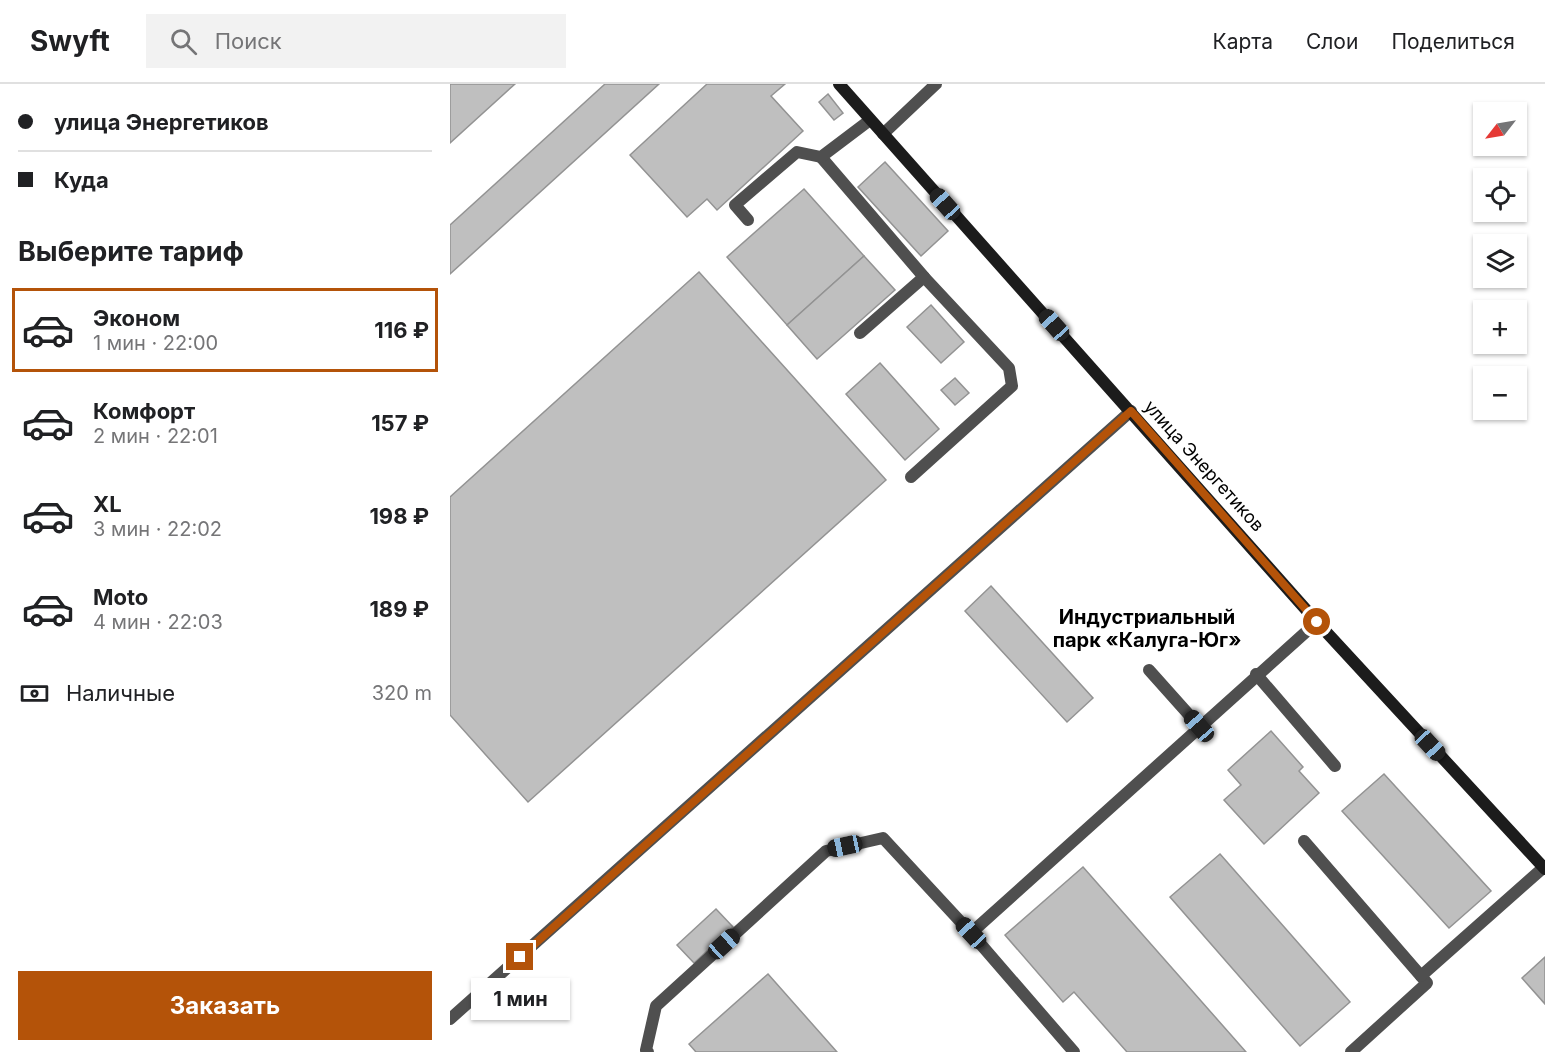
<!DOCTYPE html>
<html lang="ru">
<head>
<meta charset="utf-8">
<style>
  body { margin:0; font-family:Inter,sans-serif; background:#f2f2f2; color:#202124; height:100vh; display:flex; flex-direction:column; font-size:22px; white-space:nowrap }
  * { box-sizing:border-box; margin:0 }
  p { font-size:20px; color:#757577 }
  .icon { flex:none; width:33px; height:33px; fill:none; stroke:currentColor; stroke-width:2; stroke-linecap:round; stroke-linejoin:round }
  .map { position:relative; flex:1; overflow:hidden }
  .details { display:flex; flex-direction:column; background:#fff; width:450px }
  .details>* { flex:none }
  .banner { display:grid; align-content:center; height:132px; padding:0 18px; background:#fff }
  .needle { width:39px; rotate:239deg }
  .controls { position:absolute; left:1023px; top:18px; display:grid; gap:12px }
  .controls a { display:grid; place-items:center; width:54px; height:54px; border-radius:0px; background:#fff; box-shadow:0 2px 4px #0004; font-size:30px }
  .end { position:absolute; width:27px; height:27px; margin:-14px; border:8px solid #b45309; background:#fff; box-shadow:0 0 0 3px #fff }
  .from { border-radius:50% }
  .bubble { position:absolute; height:42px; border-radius:0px; background:#fff; box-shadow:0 2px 4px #0004; font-size:20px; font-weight:700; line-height:42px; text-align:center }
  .car { position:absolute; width:18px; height:36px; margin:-18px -9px; border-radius:8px; box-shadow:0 0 4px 2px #0007; background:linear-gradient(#222 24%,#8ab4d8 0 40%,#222 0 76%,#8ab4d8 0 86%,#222 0) }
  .banner b { display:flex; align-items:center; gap:21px; height:57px; font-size:22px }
  .banner b+b { border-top:2px solid #e0e0e0 }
  .banner i { width:15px; height:15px; background:#202124 }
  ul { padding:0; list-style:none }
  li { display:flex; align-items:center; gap:18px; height:84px; margin:0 12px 9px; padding:0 6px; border:3px solid transparent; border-radius:0px }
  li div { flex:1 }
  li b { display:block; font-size:22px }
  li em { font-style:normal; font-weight:700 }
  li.active { border-color:#b45309 }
  li>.icon { width:54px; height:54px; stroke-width:1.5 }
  h2 { padding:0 18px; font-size:27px; line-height:72px }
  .pay { display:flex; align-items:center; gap:15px; height:66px; padding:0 18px; font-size:22px }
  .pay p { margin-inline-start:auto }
  .button { display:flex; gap:12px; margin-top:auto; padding:12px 18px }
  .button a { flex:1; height:69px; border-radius:0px; background:#b45309; color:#fff; font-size:24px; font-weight:700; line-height:69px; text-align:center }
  header { display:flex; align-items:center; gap:36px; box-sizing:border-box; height:84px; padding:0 30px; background:#fff; border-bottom:2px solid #e0e0e0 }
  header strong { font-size:28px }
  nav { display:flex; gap:33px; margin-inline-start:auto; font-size:21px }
  .search { width:420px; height:54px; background:#f2f2f2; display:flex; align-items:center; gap:15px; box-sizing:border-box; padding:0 21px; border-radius:0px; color:#757577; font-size:22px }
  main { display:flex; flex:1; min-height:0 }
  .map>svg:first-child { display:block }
  .building { fill:#bfbfbf; stroke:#939393; stroke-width:1.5 }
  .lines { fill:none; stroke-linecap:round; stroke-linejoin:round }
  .lane { stroke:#4f4f4f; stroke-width:12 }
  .secondary { stroke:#1c1c1c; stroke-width:12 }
  .route { stroke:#b45309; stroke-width:8 }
  .labels { text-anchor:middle; stroke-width:4.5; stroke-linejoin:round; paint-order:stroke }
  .street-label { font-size:18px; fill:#000; stroke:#fff }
  .neighbourhood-label { font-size:20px; font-weight:bold; fill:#000; stroke:#fff }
</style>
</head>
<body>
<header>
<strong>Swyft</strong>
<div class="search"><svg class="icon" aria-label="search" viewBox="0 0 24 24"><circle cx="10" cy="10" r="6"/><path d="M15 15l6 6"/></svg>Поиск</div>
<nav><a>Карта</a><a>Слои</a><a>Поделиться</a></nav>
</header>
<main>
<section class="details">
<div class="banner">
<b><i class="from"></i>улица Энергетиков</b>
<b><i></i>Куда</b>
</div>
<h2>Выберите тариф</h2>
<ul>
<li class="active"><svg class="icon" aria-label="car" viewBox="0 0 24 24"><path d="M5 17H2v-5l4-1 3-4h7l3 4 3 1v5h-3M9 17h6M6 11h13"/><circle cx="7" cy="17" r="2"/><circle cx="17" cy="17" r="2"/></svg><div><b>Эконом</b><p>1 мин · 22:00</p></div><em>116 ₽</em></li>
<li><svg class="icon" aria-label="car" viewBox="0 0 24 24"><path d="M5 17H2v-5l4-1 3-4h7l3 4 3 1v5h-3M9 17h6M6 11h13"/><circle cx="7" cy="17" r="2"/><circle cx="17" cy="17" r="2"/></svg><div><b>Комфорт</b><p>2 мин · 22:01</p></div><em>157 ₽</em></li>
<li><svg class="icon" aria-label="car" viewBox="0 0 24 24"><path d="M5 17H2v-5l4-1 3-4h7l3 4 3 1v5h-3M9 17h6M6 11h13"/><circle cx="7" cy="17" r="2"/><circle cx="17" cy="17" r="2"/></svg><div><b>XL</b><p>3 мин · 22:02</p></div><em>198 ₽</em></li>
<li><svg class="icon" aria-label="car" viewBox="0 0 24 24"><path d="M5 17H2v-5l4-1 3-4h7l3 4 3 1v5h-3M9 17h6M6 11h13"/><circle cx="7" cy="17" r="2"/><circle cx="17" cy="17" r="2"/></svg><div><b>Moto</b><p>4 мин · 22:03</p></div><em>189 ₽</em></li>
</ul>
<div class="pay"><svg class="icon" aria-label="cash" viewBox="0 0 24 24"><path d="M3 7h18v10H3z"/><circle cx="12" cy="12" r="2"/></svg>Наличные<p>320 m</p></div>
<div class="button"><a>Заказать</a></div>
</section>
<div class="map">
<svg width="1095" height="968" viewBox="0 0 1095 968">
  <rect width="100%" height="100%" fill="#fff"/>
  <!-- building -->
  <g class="building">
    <path d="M0 0H65L0 59Z"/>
    <path d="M155 0H209L0 190V141Z"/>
    <path d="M257 0H335L321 12 353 47 267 126 257 115 237 133 180 71Z"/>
    <path d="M378 10 393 29 384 36 369 18Z"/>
    <path d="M435 78 498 147 471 172 408 103Z"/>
    <path d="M354 105 414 172 337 241 277 173Z"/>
    <path d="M414 172 445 206 367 275 337 241Z"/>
    <path d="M249 188 436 396 78 718 0 631V413Z"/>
    <path d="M481 221 514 258 491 279 457 243Z"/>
    <path d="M430 279 489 345 455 376 396 310Z"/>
    <path d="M505 294 519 309 505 321 491 306Z"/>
    <path d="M541 502 643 614 617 638 515 527Z"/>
    <path d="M821 647 853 683 849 687 869 709 814 760 774 716 791 701 778 686Z"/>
    <path d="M934 690 1041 807 999 844 892 727Z"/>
    <path d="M770 770 900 918 850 962 720 813Z"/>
    <path d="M633 783 796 968H677L624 908 613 918 555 851Z"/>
    <path d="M266 825 283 843 244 879 227 861Z"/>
    <path d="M1095 873V920L1072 894Z"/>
    <path d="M318 890 387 968H246L239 960Z"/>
  </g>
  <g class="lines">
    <!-- lane -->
    <g class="lane">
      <path d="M433 50 486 0"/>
      <path d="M371 73 474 193 410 249"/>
      <path d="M298 136 285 121 347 68 371 73 420 36"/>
      <path d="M461 393 562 302 559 284 474 193"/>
      <path d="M699 586 749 642"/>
      <path d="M806 590 885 682"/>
      <path d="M854 757 977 899 901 968"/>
      <path d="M521 849 867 538"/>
      <path d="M971 892 1093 784"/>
      <path d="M0 935 681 327"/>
      <path d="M198 968 196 966 206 922 376 767 433 754 521 849 624 968"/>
    </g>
    <!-- secondary -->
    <path class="secondary" d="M389 0 867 538 1095 785"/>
  </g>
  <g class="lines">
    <!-- route -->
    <path class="route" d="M70 873 681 327 867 538"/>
  </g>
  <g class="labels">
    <!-- street labels -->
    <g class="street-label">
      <text transform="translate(754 382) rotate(48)" y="6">улица Энергетиков</text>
    </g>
    <!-- neighbourhood labels -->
    <g class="neighbourhood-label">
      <text x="697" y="540">Индустриальный<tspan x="697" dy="23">парк «Калуга-Юг»</tspan></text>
    </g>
  </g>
</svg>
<div class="controls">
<a><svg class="needle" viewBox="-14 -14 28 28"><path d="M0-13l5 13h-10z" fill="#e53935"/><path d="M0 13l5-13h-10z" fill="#757577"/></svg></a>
<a><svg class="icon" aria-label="locate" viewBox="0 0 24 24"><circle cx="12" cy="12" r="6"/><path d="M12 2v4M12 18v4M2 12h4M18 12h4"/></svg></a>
<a><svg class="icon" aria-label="layers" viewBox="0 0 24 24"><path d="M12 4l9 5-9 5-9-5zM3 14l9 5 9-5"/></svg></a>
<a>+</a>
<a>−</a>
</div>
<i class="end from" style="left:867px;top:538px"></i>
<i class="end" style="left:70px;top:873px"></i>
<div class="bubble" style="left:21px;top:894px;width:99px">1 мин</div>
<i class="car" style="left:495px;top:120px;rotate:318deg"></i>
<i class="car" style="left:604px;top:241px;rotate:318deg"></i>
<i class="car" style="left:749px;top:642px;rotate:319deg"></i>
<i class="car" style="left:980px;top:661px;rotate:137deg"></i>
<i class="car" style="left:395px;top:762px;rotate:258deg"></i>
<i class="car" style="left:521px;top:849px;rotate:317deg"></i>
<i class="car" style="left:274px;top:860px;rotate:48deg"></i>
</div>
</main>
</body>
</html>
